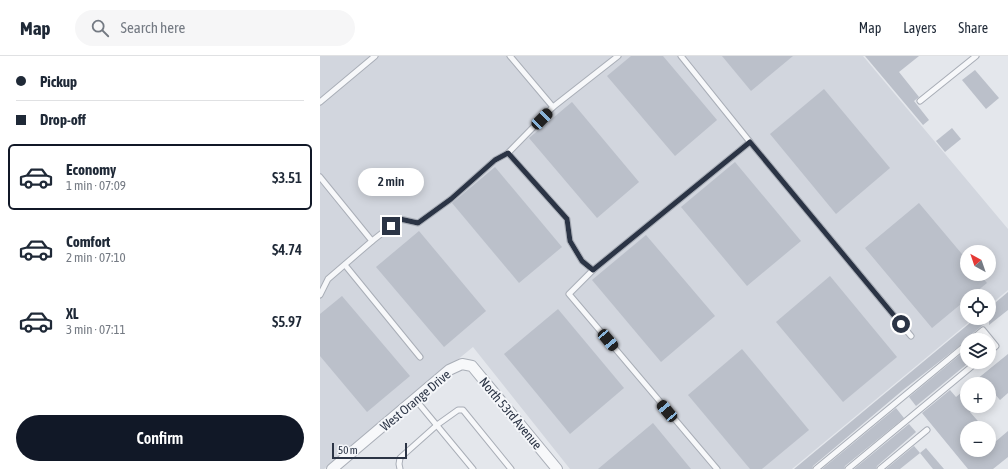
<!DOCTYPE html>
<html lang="en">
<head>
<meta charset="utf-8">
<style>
  body { margin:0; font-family:"Asap Condensed",sans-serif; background:#f6f6f7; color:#1f2937; height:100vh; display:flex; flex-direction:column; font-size:15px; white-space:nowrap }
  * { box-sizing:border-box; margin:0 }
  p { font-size:13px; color:#747a83 }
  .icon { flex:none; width:22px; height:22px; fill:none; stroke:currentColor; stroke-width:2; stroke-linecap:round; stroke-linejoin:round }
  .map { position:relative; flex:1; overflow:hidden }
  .sheet { display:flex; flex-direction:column; background:#fff; width:320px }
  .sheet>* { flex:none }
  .top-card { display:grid; align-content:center; height:88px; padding:0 16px; background:#fff }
  .needle { width:26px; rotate:320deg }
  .fabs { position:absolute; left:640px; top:189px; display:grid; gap:8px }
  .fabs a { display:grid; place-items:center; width:36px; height:36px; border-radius:50%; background:#fff; box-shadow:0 2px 10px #0003; font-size:20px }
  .scale { position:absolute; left:12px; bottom:10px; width:75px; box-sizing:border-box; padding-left:4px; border:2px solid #2b3445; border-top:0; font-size:11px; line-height:14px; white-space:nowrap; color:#2b3445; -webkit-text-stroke:3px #f4f6f9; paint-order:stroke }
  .end { position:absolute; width:18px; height:18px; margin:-9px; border:5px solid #2b3445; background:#fff; box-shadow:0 0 0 2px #fff }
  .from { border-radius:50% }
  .bubble { position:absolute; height:28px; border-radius:14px; background:#fff; box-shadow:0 2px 10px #0003; font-size:13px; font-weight:600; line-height:28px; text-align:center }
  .car { position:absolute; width:12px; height:24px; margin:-12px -6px; border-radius:5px; box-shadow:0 0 3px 1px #0007; background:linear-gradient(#222 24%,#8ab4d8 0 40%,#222 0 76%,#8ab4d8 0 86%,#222 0) }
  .top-card b { display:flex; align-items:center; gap:14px; height:38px; font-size:15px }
  .top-card b+b { border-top:1px solid #e0e1e3 }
  .top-card i { width:10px; height:10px; background:#1f2937 }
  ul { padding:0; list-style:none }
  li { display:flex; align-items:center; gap:12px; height:66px; margin:0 8px 6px; padding:0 8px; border:2px solid transparent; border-radius:6px }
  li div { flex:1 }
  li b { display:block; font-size:15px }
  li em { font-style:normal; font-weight:600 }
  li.active { border-color:#111827 }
  li>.icon { width:36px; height:36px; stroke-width:1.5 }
  .primary-button { display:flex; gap:8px; margin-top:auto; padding:8px 16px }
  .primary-button a { flex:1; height:46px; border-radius:24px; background:#111827; color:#fff; font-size:16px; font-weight:600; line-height:46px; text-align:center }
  header { display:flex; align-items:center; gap:24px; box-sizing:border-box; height:56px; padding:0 20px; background:#fff; border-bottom:1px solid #e0e1e3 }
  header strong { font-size:19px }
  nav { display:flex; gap:22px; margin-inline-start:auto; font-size:14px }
  .search { width:280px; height:36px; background:#f6f6f7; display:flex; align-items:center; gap:10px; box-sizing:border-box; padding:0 14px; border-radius:22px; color:#747a83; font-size:15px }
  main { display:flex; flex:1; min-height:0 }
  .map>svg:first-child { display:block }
  .built { fill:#d2d6de; fill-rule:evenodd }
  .building { fill:#bbc0ca }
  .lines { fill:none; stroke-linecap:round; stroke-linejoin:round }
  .lane-casing { stroke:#a9aeb7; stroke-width:7 }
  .street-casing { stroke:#a9aeb7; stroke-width:12 }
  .lane { stroke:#f7f8fa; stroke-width:5 }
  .street { stroke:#f7f8fa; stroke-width:10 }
  .route { stroke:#2b3445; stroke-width:5 }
  .labels { text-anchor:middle; stroke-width:4; stroke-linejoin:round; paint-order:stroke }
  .street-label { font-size:13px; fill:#2b3445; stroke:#f4f6f9 }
</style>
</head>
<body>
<header>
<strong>Map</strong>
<div class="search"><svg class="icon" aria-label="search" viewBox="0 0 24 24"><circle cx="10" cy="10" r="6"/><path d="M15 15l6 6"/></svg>Search here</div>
<nav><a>Map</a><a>Layers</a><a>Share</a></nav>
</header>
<main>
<section class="sheet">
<div class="top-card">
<b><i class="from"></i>Pickup</b>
<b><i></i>Drop-off</b>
</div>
<ul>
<li class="active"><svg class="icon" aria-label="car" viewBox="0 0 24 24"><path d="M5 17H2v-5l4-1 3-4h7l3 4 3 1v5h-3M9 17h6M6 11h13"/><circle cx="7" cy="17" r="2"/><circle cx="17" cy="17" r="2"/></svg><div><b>Economy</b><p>1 min · 07:09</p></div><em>$3.51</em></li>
<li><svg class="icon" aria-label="car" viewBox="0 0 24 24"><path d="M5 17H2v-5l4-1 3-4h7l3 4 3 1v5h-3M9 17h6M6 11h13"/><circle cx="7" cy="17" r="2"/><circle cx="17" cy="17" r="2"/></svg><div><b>Comfort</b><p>2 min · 07:10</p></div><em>$4.74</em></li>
<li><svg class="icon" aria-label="car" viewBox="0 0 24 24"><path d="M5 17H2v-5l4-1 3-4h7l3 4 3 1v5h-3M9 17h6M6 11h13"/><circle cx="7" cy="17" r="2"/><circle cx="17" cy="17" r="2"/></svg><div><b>XL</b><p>3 min · 07:11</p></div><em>$5.97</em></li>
</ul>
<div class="primary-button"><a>Confirm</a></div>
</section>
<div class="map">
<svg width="688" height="413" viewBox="0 0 688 413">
  <rect width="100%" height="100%" fill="#e4e7ec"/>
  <!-- built -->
  <path class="built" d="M0 0H543L688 173V234L669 250V240H647V262H654L472 413H250L153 291 4 413H0ZM647 196H669V218H647Z"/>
  <!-- building -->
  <g class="building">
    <path d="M311 0H343L397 64 355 100 287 20Z"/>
    <path d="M402 0H473L431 35Z"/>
    <path d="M545 0H599L579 16 599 41 594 45 609 64 603 69Z"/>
    <path d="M655 14 679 42 666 53 642 24Z"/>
    <path d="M504 33 570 112 516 158 450 78Z"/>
    <path d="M252 46 319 126 277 162 209 82Z"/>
    <path d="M632 72 641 83 625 96 616 85Z"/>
    <path d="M415 106 481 185 427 230 361 151Z"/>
    <path d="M175 111 242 191 199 227 132 147Z"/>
    <path d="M599 147 647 204V218H659L667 227 651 240H647V243L612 272 545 192Z"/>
    <path d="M99 175 166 255 124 291 56 211Z"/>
    <path d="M326 179 395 260 341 306 272 224Z"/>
    <path d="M510 220 577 301 523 346 456 266Z"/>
    <path d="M688 236V254L669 269V264L647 282V284L583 334 493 410 492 413H474L656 262H669V252Z"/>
    <path d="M22 240 90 320 47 356 0 300V258Z"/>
    <path d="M238 253 304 332 250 378 184 298Z"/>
    <path d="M422 293 489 374 442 413H430L368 339Z"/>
    <path d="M647 293V308L596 350 589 341Z"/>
    <path d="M688 298V337L680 344 669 331V328H651Z"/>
    <path d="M647 332V350H657L650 356 664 372H647V394H669V379L675 386 688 375V401L673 413H648L602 357 630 334 636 341Z"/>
    <path d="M576 352 584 362 525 410 524 413H502Z"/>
    <path d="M333 367 371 413H278Z"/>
    <path d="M589 368 596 376 557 410 556 413H534Z"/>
    <path d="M594 390 600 397 580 413H566Z"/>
    <path d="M606 392 624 413H613L600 397Z"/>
  </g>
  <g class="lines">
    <!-- lane casing -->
    <g class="lane-casing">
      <g id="lane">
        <path d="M190 0 233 51"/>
        <path d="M361 0 430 86"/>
        <path d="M600 45 656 0"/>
        <path d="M0 46 55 0"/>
        <path d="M188 97 233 51 298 0"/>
        <path d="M0 121 52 185 8 223 0 239"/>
        <path d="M52 185 80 163 98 167 131 143 175 104 188 97 247 163 250 185 262 205 273 214 249 238 397 413"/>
        <path d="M25 209 100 301"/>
        <path d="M273 214 430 86 591 280"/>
        <path d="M651 284 663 274 676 290 669 296"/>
        <path d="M95 343 153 413"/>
        <path d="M80 413 79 408 80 402 117 369 138 354H143L191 413"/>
        <path d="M496 413 647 288"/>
        <path d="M528 413 657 306"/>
        <path d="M560 413 607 374"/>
      </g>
    </g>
    <!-- street casing -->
    <g class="street-casing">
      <path id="street" d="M12 413 129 314 142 308 152 310 237 413"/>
    </g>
    <!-- lane -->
    <use href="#lane" class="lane"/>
    <!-- street -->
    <use href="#street" class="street"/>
  </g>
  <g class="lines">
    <!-- route -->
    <path class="route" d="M71 170 80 163 98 167 131 143 175 104 188 97 247 163 250 185 262 205 273 214 430 86 581 268"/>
  </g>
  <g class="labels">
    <!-- street labels -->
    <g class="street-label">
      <text transform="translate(95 344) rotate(-40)" y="5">West Orange Drive</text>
      <text transform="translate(191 357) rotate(50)" y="5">North 53rd Avenue</text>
    </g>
  </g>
</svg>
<div class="fabs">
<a><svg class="needle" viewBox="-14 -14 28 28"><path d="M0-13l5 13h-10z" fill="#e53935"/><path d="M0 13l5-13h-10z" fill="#747a83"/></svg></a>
<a><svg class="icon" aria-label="locate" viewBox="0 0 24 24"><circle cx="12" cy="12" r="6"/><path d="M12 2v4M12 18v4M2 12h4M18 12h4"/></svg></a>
<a><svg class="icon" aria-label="layers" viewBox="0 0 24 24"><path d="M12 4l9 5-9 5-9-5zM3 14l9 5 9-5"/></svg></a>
<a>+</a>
<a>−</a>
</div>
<div class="scale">50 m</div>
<i class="end from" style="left:581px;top:268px"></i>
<i class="end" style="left:71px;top:170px"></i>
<div class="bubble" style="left:38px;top:112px;width:66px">2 min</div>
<i class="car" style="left:222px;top:63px;rotate:45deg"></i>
<i class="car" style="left:288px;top:284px;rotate:140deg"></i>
<i class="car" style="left:347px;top:355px;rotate:320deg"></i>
</div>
</main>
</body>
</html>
